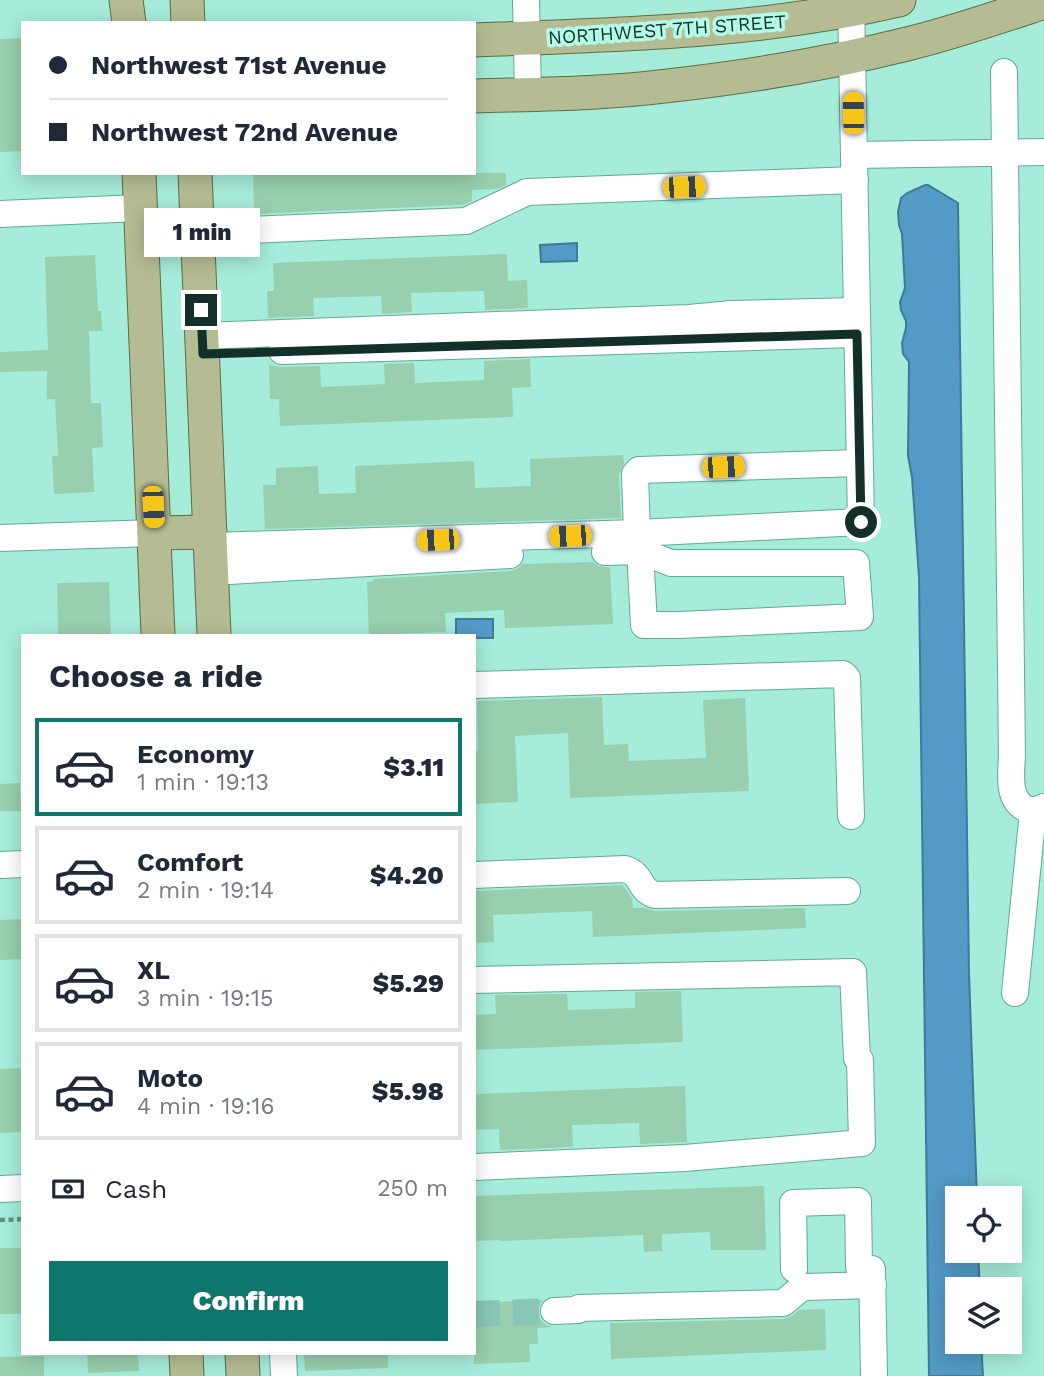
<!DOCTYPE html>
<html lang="en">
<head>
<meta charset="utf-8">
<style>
  body { margin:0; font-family:"Work Sans",sans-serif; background:#f6f6f7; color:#1f2937; height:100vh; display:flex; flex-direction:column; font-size:26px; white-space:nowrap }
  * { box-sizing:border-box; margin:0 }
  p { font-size:23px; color:#747a83 }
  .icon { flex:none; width:38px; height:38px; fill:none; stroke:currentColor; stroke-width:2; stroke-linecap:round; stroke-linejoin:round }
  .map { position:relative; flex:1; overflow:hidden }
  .side { position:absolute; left:21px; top:634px; width:455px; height:721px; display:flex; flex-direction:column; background:#fff; border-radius:0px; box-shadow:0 4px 18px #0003 }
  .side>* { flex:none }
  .banner { position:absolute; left:21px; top:21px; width:455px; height:154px; border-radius:0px; box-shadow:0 4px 18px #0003; display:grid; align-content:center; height:154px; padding:0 28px; background:#fff }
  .tools { position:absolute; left:945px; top:1186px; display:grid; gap:14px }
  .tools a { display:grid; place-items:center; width:77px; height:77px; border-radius:0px; background:#fff; box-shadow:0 4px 18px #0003; font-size:35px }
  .end { position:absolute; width:32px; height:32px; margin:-16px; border:9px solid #123029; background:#fff; box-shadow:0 0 0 4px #fff }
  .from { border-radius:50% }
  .bubble { position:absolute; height:49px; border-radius:0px; background:#fff; box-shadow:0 4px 18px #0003; font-size:23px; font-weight:800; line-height:49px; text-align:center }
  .car { position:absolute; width:21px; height:42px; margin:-21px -10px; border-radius:9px; box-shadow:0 0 5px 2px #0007; background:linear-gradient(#f5c518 24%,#345 0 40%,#f5c518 0 76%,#345 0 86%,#f5c518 0) }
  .banner b { display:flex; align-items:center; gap:24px; height:66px; font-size:26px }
  .banner b+b { border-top:2px solid #e0e1e3 }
  .banner i { width:18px; height:18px; background:#1f2937 }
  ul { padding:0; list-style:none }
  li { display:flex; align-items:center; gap:21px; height:98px; margin:0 14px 10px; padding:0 14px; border:4px solid #e0e1e3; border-radius:0px }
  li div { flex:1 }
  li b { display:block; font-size:26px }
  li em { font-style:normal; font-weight:800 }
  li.on { border-color:#0f766e }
  li>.icon { width:63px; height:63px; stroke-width:1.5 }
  h2 { padding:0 28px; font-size:32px; line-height:84px }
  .pay { display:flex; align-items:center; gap:18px; height:77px; padding:0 28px; font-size:26px }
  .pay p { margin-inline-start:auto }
  .primary-button { display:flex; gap:14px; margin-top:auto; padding:14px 28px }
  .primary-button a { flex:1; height:80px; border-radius:0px; background:#0f766e; color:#fff; font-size:28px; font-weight:800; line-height:80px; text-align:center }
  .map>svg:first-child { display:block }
  .water { fill:#539ac6; stroke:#407a97; stroke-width:2 }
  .building { fill:#98cfae }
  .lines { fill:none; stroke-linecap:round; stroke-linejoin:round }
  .minor-tunnel { stroke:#88c6b7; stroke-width:26; stroke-dasharray:26 13; stroke-linecap:butt }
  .minor-casing { stroke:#63a898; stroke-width:28 }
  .major-casing { stroke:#5b6e3f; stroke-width:35 }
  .path { stroke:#5f9285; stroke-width:4.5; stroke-dasharray:5 3.5; stroke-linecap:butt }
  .minor { stroke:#fff; stroke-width:26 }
  .major { stroke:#b5bc93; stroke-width:33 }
  .route { stroke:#123029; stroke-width:9 }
  .labels { text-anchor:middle; stroke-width:7; stroke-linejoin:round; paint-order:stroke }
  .street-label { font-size:19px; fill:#123029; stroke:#b3fae8 }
</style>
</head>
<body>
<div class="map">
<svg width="1044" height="1376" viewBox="0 0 1044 1376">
  <rect width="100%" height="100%" fill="#a6ecdb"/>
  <!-- water -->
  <g class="water">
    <path d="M925 185H928L958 203 969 973 977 1199H957V1251H978L980 1290H957V1342H981L983 1376H929L919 577 912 477 908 456 909 362 903 354 902 343 906 328V321L901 310 900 302 905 288 902 234 899 225 898 212 901 198 907 193Z"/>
    <path d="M577 243V261L541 262 540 245Z"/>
    <path d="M456 619H493V638H474V635H456Z"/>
  </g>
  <!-- building -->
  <g class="building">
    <path d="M23 38V151L0 152V39Z"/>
    <path d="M253 173H506V185L497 189 472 190V201L462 205 254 214Z"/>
    <path d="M507 254 508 281 527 280 528 308 485 310 484 291 411 293 412 312 382 314 381 296 313 298 314 316 268 318 267 291H274L273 263Z"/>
    <path d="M95 255 98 311H101L102 331H89L91 403H101L103 447 92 448 94 492 54 494 52 456H58L55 399H47V371L0 372V352L48 350 45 257Z"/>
    <path d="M530 359 531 387 512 388 513 417 280 426 279 399H270L269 365 282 367 320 366 321 387 385 384 384 364 414 363 415 383 484 380V361Z"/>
    <path d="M623 455 624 463 619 475 621 518 265 529 263 485H276V468L318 466 319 494 356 493 355 466 474 461 475 488 531 486 530 459Z"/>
    <path d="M593 562 598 566 610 568 613 624 505 628 504 610 445 613 446 632 369 635 367 582H373V579L511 571 518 568 522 564Z"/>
    <path d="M109 582 111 635H58L57 583Z"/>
    <path d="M602 697 604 745 628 744 629 761 706 758 703 700 745 698 749 791 570 798 568 733 515 736 518 802 474 804V751H478L477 701Z"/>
    <path d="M20 783 21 811H0V784Z"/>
    <path d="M622 885 632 898 633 908H645L655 911 805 908 806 928 593 937 592 911 493 915 494 942 474 943V891Z"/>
    <path d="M23 919V959L0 960V920Z"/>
    <path d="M681 991 683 1042 474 1050V1015L496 1014 495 995 567 994 568 1010 635 1008V992Z"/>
    <path d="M23 1068V1132L0 1133V1069Z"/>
    <path d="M685 1086 687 1142 640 1144 639 1123 572 1125 573 1147 500 1150 499 1129 474 1130V1094Z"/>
    <path d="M764 1186 766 1250H711L710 1232 662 1234V1251L644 1252 643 1235 500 1241V1240L474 1241V1196Z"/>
    <rect x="0" y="1248" width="23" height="66"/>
    <path d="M543 1300 540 1304 538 1311 540 1319 546 1325 554 1327 537 1328 538 1344H529L530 1362 474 1364V1303Z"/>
    <path d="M825 1309 826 1350 611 1359 610 1323 783 1319 792 1316 799 1310Z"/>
    <path d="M87 1353H138L139 1371 88 1373Z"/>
    <path d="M304 1353H388V1368L305 1371Z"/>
    <path d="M44 1356V1376H0V1357Z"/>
  </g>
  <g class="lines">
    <!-- minor-tunnel -->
    <path class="minor-tunnel" d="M474 1314 554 1311"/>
    <!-- minor casing -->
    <g class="minor-casing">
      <g id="minor">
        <path d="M526 0 528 94"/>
        <path d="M1004 72 1012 756C1011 773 1007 801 1027 809 1034 811 1038 810 1044 807"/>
        <path d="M854 155 1044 152"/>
        <path d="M0 214 140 208"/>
        <path d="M198 232 466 221 527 192 855 180"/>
        <path d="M202 336 689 318 732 314 857 311"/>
        <path d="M282 351 857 334"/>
        <path d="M637 533 635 474 639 470 860 463"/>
        <path d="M0 538 154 533"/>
        <path d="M211 546 637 533 861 522 851 0"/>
        <path d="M605 552 640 551 671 563H856L860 617 679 625H644L640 551"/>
        <path d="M211 572 510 555"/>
        <path d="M474 685 843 674 847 678 851 816"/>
        <path d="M0 865 23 864"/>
        <path d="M474 875 625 869C644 875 637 889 655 895L847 891"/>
        <path d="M474 980 853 972 857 1058"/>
        <path d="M1015 993 1033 811"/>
        <path d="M474 1167 685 1158 862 1143 860 1060"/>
        <path d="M0 1189 23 1188"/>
        <path d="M794 1269 793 1203 858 1201 859 1267 862 1274 872 1275"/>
        <path d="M872 1269 874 1376"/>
        <path d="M579 1308 783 1303 800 1289 806 1287 873 1285"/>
        <path d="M554 1311 578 1310"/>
        <path d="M283 1353 284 1376"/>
      </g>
    </g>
    <!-- major casing -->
    <g class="major-casing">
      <g id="major">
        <path d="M126 0 129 23"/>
        <path d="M187 0 188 23"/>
        <path d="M474 40C617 35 760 32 899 0"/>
        <path d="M474 96C538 94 602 94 666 86 747 77 827 64 907 44 953 33 999 17 1044 2"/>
        <path d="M139 173 158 635"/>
        <path d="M195 173 214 635"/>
        <path d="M154 533 210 532"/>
        <path d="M186 1353 187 1376"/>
        <path d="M242 1353 243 1376"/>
      </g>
    </g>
    <!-- path -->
    <path class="path" d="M0 1220 23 1219"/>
    <!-- minor -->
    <use href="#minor" class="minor"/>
    <!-- major -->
    <use href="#major" class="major"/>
  </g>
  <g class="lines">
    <!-- route -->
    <path class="route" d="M201 310 203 354 857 334 861 522"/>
  </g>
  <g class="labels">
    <!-- street labels -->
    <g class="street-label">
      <text transform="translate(667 29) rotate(-4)" y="7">NORTHWEST 7TH STREET</text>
    </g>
  </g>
</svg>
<div class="tools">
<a><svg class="icon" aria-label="locate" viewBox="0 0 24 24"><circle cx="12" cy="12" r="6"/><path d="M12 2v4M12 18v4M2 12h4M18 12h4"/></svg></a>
<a><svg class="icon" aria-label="layers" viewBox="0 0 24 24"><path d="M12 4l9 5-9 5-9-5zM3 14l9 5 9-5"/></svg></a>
</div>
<i class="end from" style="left:861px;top:522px"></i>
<i class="end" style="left:201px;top:310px"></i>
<div class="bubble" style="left:144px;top:208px;width:116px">1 min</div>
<i class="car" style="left:853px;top:113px;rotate:359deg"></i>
<i class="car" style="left:684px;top:187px;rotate:88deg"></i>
<i class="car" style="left:723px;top:467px;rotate:88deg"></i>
<i class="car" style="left:153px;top:507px;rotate:177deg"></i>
<i class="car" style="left:570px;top:536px;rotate:268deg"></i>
<i class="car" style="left:438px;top:540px;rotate:268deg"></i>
<div class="banner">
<b><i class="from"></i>Northwest 71st Avenue</b>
<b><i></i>Northwest 72nd Avenue</b>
</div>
<section class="side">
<h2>Choose a ride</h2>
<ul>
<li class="on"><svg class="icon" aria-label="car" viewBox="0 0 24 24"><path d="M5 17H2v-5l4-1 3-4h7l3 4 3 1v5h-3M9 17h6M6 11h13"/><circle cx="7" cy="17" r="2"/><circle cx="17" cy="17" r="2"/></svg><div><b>Economy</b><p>1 min · 19:13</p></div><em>$3.11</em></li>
<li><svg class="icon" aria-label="car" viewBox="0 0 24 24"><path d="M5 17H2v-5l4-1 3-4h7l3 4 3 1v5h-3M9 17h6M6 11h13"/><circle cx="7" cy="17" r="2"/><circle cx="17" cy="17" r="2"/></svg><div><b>Comfort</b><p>2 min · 19:14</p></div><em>$4.20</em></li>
<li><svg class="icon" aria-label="car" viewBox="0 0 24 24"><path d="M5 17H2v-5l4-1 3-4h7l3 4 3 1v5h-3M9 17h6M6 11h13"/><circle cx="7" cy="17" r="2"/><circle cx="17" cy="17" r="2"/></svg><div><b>XL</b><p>3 min · 19:15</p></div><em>$5.29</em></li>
<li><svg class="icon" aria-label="car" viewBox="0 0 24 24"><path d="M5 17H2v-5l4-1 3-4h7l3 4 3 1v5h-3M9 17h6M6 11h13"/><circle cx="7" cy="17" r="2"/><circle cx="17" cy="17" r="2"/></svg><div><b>Moto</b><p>4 min · 19:16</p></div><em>$5.98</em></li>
</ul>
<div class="pay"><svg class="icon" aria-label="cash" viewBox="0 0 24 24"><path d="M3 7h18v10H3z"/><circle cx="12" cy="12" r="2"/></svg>Cash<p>250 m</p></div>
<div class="primary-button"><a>Confirm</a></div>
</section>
</div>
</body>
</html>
